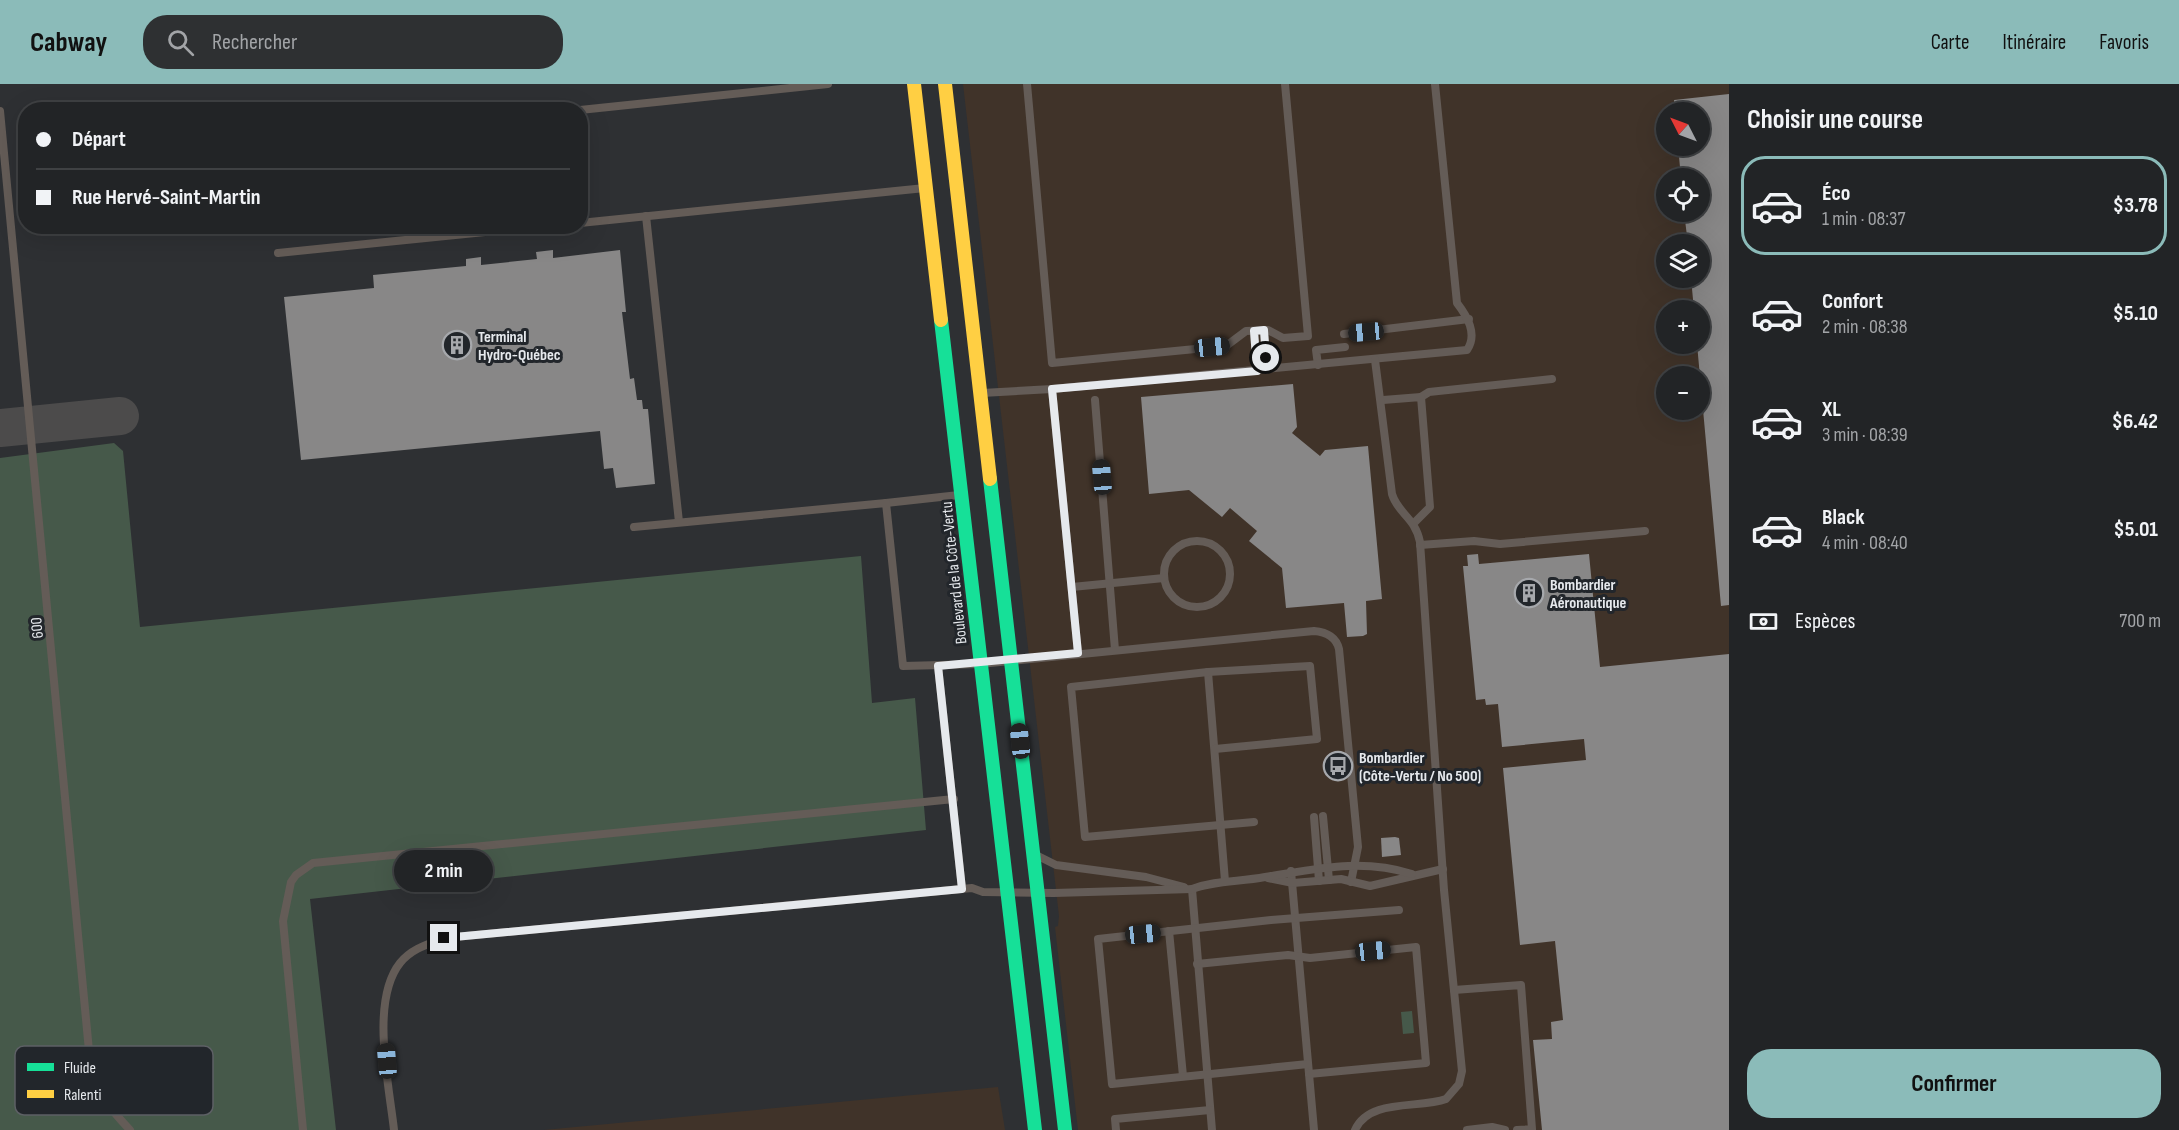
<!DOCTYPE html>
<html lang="fr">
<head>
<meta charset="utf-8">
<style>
  body { margin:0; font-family:"Sofia Sans Condensed",sans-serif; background:#2e3032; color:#f1f3f6; height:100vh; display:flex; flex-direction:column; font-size:22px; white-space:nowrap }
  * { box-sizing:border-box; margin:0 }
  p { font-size:20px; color:#a2a4a7 }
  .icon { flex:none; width:33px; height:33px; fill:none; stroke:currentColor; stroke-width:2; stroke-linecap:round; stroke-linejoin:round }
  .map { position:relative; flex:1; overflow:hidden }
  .panel { display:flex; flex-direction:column; background:#222426; width:450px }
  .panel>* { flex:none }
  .hud { position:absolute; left:18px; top:18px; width:570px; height:132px; border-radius:24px; box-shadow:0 6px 24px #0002,0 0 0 2px #3f4143; display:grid; align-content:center; height:132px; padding:0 18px; background:#222426 }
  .needle { width:39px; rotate:312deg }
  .tools { position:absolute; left:1656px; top:18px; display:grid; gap:12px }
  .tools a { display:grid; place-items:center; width:54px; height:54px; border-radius:50%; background:#222426; box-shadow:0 6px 24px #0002,0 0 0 2px #3f4143; font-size:30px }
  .end { position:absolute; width:27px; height:27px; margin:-14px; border:8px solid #e6e9ed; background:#111; box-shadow:0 0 0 3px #111 }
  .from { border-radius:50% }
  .bubble { position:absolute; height:42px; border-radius:21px; background:#222426; box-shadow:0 6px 24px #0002,0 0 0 2px #3f4143; font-size:20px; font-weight:700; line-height:42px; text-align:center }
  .car { position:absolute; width:18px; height:36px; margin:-18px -9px; border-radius:8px; box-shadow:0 0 4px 2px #0007; background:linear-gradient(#222 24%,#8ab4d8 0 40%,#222 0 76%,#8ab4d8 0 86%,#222 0) }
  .hud b { display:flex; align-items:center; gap:21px; height:57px; font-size:22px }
  .hud b+b { border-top:2px solid #3f4143 }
  .hud i { width:15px; height:15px; background:#f1f3f6 }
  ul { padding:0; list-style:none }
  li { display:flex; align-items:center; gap:18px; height:99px; margin:0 12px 9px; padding:0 6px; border:3px solid transparent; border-radius:24px }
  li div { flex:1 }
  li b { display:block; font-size:22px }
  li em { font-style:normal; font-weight:700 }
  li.active { border-color:#8bbbb9 }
  li>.icon { width:54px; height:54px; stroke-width:1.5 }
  h2 { padding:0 18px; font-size:27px; line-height:72px }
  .pay { display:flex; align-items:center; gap:15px; height:66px; padding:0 18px; font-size:22px }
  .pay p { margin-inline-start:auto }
  .cta { display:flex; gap:12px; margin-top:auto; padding:12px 18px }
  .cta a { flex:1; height:69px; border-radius:24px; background:#8bbbb9; color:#111; font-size:24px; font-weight:700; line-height:69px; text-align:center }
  header { display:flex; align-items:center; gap:36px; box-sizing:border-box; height:84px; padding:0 30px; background:#8bbbb9; color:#111 }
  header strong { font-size:28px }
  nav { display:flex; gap:33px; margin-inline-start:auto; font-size:21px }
  .search { width:420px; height:54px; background:#2e3032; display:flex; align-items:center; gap:15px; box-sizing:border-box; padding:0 21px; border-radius:24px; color:#a2a4a7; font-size:22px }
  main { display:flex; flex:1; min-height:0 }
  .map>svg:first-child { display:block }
  .industrial { fill:#403329; fill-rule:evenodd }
  .green { fill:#46594a }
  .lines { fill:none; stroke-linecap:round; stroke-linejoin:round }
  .taxiway { stroke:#4c4b4b; stroke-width:38 }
  .building { fill:#888787 }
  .lane { stroke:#645c57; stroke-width:8 }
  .fast { stroke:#16e098; stroke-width:14 }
  .slow { stroke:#ffcf43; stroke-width:14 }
  .route { stroke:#e6e9ed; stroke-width:8 }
  .labels { text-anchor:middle; stroke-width:6; stroke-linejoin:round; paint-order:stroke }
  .poi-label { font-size:16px; font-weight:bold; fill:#e6e9ed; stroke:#22262b; text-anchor:start }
  .street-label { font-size:16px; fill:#e6e9ed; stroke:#22262b }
  .key { fill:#22262b; stroke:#5d6065; stroke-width:1.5 }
  .key-label { font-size:16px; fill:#e6e9ed }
</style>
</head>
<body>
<header>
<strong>Cabway</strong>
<div class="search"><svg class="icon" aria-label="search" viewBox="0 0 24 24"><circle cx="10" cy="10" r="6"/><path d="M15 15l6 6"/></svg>Rechercher</div>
<nav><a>Carte</a><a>Itinéraire</a><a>Favoris</a></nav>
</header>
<main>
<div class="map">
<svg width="1729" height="1046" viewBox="0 0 1729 1046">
  <rect width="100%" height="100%" fill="#2e3033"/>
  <!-- industrial -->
  <g class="industrial">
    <path d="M963 0H1729V1046H1078L1055 843 1058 842 1059 832ZM1666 28H1700V62H1666ZM1666 94H1700V128H1666ZM1666 160H1700V194H1666ZM1666 226H1700V260H1666ZM1666 292H1700V326H1666Z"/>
    <path d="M998 1003 1005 1046H544Z"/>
  </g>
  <!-- green -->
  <g class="green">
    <path d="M114 359 123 367 140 543 861 472 872 619 915 614 926 746 310 815 336 1046H0V374Z"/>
    <path d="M1412 927 1414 949 1403 950 1401 928Z"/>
  </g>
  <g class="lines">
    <!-- taxiway -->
    <path class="taxiway" d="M0 344 120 332"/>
  </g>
  <!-- building -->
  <g class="building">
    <path d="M1729 10V521L1721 522 1697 260H1700V226H1694L1691 194H1700V160H1688L1684 128H1700V94H1681L1678 62H1700V28H1675L1674 16Z"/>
    <path d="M553 166V174L620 166 626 228H622L630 295 634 294 637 316H642L643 325H648L655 400 616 404 613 384 604 385 600 347 301 376 284 213 374 204 373 191 466 182V175L481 173V181L537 175 536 168Z"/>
    <path d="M1293 300 1297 343 1292 349 1320 372 1325 366 1368 362 1382 515 1366 517 1367 550 1363 552 1347 553 1344 519 1286 524 1282 484 1249 457 1257 447 1230 424 1222 433 1189 406 1149 410 1141 313Z"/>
    <path d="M1478 470 1479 480 1589 470 1600 583 1729 570V1046H1542L1533 956 1552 955 1551 938 1563 936 1555 857 1520 861 1503 684 1586 676 1584 655 1502 663 1498 620 1486 621 1485 615 1476 616 1463 482H1468L1467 471Z"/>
    <path d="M1395 753 1399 754 1401 771 1382 773 1381 754Z"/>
  </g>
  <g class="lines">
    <!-- lane -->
    <g class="lane">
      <path d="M1027 0 1052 279 1226 262 1246 247 1268 246 1283 254 1308 252 1285 0"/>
      <path d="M580 26 828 0"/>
      <path d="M0 27 91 988C99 1011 113 1028 130 1046"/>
      <path d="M646 132 679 438"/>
      <path d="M580 139 925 104"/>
      <path d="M278 169 543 142"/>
      <path d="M1264 246 1266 286"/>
      <path d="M1254 247 1257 287"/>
      <path d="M1344 250 1469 235"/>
      <path d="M1318 281 1316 266 1345 263"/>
      <path d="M1052 305 1078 569"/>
      <path d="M982 309 1052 305 1467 266C1478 250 1467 232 1457 219L1435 0"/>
      <path d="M1421 313 1429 308 1552 295"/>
      <path d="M1095 316 1115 566"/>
      <path d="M1383 316 1421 313 1430 423 1414 439"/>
      <path d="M886 419 959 411"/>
      <path d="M634 443 886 419 903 582 980 580 1314 547C1326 548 1336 553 1339 565L1358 763 1351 798"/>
      <circle cx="1197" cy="490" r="33"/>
      <path d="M1420 461 1474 457 1500 460 1645 447"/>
      <path d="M1072 503 1164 494"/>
      <path d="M938 582 962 805"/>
      <path d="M1208 588 1225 797"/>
      <path d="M1215 665 1317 655 1310 582 1208 588 1071 603 1085 753 1254 738"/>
      <path d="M1323 732 1329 796"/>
      <path d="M1314 733 1319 797"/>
      <path d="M1036 771 1056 781 1146 793 1184 803"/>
      <path d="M1291 787 1314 1046"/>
      <path d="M1268 794 1293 799 1341 795 1370 802 1443 785"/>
      <path d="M1192 805 1212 1046"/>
      <path d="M1169 847 1183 992"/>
      <path d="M1197 880 1288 871 1310 874 1416 863 1426 979 1309 990"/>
      <path d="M1454 906 1521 901 1532 1045 1517 1046"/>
      <path d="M1308 980 1112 1000 1098 855 1271 836 1399 826"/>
      <path d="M303 1046 283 837 291 798 296 791 313 779 954 715"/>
      <path d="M394 1046C389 1000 370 917 400 879 411 865 428 860 444 854L972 804 983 808 1054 809 1192 805C1216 796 1240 798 1265 793 1317 785 1361 774 1412 790"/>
      <path d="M1116 1046 1115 1035 1210 1026"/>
      <path d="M1355 1046C1369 1014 1419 1025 1446 1015L1459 1000 1462 987 1444 806 1420 458C1415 433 1398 430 1392 410L1375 276"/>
      <path d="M1467 1046 1492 1043 1505 1046"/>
    </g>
    <!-- fast -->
    <g class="fast">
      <path d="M941 236 1035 1046"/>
      <path d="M990 395 1065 1046"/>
    </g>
    <!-- slow -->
    <g class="slow">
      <path d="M914 0 941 236"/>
      <path d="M945 0 990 395"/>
    </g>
  </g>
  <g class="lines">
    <!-- route -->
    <path class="route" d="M444 854 962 805 938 582 1078 569 1052 305 1257 287 1254 247 1264 246 1266 274"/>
  </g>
  <!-- icons -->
  <defs>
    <g id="building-ring" transform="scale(1.5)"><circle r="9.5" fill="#22262b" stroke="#a6a8ac" stroke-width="1.5"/><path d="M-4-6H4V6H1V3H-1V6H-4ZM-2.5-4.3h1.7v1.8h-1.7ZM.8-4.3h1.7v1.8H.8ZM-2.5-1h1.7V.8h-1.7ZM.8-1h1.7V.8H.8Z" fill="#a6a8ac"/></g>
    <g id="bus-ring" transform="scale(1.5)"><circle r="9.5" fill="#22262b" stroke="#a6a8ac" stroke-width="1.5"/><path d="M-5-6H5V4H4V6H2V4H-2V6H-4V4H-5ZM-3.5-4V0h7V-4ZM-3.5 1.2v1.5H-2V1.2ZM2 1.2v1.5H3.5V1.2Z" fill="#a6a8ac"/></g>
  </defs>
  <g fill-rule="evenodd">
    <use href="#building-ring" x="457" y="261"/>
    <use href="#building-ring" x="1529" y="509"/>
    <use href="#bus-ring" x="1338" y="682"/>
  </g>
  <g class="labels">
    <!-- poi labels -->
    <g class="poi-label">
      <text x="478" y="258">Terminal<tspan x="478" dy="18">Hydro-Québec</tspan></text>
      <text x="1550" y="506">Bombardier<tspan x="1550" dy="18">Aéronautique</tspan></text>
      <text x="1359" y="679">Bombardier<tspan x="1359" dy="18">(Côte-Vertu / No 500)</tspan></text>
    </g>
    <!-- street labels -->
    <g class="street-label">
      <text transform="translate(953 489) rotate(-96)" y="6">Boulevard de la Côte-Vertu</text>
      <text transform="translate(36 544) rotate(-95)" y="6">600</text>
    </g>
  </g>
  <!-- legend -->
  <rect x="15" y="962" width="198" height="69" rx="9" class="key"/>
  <rect x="27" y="979" width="27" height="8" fill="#16e098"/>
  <rect x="27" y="1006" width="27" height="8" fill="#ffcf43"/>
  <g class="key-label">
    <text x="64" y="989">Fluide</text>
    <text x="64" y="1016">Ralenti</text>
  </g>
</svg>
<div class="tools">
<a><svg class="needle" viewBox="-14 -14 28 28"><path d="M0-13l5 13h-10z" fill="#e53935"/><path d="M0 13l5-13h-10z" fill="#a2a4a7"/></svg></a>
<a><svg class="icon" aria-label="locate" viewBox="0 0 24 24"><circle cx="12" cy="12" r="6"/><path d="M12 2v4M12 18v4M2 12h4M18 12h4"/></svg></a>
<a><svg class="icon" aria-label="layers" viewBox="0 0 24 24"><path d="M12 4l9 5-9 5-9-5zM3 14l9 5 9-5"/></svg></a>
<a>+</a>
<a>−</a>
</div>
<i class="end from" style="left:1266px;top:274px"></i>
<i class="end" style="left:444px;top:854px"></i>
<div class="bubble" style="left:394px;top:766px;width:99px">2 min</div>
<i class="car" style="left:1366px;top:248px;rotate:265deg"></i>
<i class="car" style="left:1212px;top:263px;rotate:84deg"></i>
<i class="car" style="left:1102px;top:393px;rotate:355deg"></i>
<i class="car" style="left:1020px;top:657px;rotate:354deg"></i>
<i class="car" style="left:1143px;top:850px;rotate:84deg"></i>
<i class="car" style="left:1373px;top:867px;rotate:84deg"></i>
<i class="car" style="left:387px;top:977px;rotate:355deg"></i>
<div class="hud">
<b><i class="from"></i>Départ</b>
<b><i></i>Rue Hervé-Saint-Martin</b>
</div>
</div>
<section class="panel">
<h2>Choisir une course</h2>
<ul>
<li class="active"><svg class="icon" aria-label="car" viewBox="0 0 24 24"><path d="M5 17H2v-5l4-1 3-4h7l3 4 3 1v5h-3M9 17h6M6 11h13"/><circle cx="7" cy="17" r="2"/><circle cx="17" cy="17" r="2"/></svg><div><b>Éco</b><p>1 min · 08:37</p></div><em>$3.78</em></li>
<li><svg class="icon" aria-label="car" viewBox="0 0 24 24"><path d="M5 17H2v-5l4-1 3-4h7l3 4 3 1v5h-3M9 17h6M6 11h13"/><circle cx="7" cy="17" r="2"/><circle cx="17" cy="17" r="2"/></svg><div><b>Confort</b><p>2 min · 08:38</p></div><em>$5.10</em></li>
<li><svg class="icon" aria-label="car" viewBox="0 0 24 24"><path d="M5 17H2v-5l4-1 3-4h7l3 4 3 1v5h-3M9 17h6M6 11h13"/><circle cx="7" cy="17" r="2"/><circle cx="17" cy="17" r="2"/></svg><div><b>XL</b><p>3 min · 08:39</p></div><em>$6.42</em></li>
<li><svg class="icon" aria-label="car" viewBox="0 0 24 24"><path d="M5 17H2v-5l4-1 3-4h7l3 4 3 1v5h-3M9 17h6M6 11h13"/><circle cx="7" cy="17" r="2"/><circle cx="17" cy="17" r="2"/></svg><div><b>Black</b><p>4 min · 08:40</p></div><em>$5.01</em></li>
</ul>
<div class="pay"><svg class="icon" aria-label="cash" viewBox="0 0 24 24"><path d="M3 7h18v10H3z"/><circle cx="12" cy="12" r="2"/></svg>Espèces<p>700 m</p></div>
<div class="cta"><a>Confirmer</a></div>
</section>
</main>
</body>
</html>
